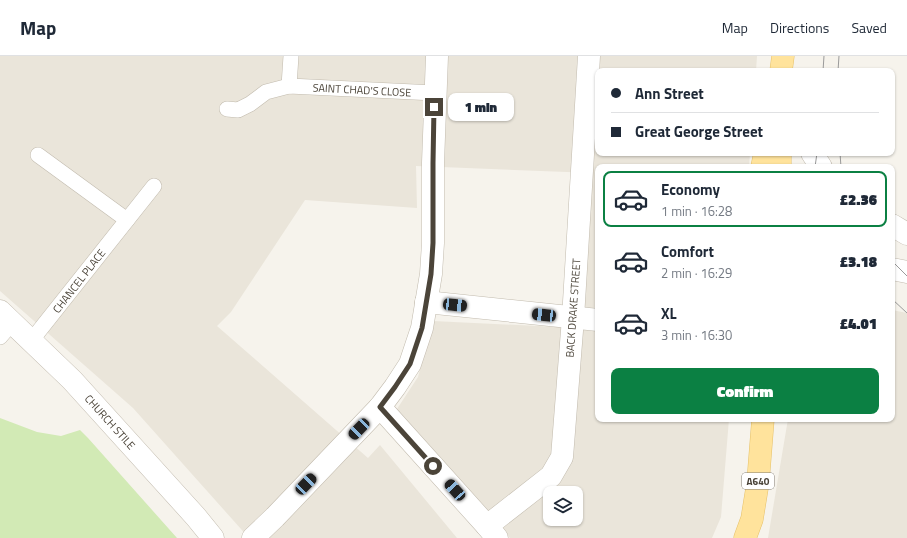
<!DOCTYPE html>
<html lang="en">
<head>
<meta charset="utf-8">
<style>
  body { margin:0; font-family:"Titillium Web",sans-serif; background:#f2f2f3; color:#1f2937; height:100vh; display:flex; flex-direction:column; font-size:15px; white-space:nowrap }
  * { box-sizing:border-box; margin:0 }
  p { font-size:13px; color:#747a83 }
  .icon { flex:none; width:22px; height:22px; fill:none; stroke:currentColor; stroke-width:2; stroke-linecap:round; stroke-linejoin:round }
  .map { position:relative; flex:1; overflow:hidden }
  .details { position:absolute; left:595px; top:108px; width:300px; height:258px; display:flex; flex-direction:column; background:#fff; border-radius:8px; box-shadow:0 1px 3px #0004 }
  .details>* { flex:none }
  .top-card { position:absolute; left:595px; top:12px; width:300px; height:88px; border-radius:8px; box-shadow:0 1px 3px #0004; display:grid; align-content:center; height:88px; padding:0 16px; background:#fff }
  .fabs { position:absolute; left:543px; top:430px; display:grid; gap:8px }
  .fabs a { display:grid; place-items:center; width:40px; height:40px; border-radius:8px; background:#fff; box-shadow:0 1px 3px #0004; font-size:20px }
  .end { position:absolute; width:18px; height:18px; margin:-9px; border:5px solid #4b4439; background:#fff; box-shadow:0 0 0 2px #fff }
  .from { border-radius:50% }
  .bubble { position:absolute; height:28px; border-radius:8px; background:#fff; box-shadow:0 1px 3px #0004; font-size:13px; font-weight:800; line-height:28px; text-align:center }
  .car { position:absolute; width:12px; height:24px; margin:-12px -6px; border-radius:5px; box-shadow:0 0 3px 1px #0007; background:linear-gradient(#222 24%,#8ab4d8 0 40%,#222 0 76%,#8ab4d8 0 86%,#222 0) }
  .top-card b { display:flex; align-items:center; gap:14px; height:38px; font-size:15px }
  .top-card b+b { border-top:1px solid #e0e1e3 }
  .top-card i { width:10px; height:10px; background:#1f2937 }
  ul { padding:7px 0 0; list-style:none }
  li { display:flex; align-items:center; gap:12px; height:56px; margin:0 8px 6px; padding:0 8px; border:2px solid transparent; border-radius:8px }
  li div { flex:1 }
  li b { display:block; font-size:15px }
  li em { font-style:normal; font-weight:800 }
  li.current { border-color:#0b8043 }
  li>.icon { width:36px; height:36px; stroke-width:1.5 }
  .primary-button { display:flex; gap:8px; margin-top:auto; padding:8px 16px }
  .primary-button a { flex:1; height:46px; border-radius:8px; background:#0b8043; color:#fff; font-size:16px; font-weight:800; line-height:46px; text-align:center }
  header { display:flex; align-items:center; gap:24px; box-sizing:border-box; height:56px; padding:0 20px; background:#fff; border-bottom:1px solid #e0e1e3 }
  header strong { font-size:19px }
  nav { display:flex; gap:22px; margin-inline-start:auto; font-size:14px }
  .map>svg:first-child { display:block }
  .residential { fill:#eae5da; fill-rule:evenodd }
  .grass { fill:#d2eab5 }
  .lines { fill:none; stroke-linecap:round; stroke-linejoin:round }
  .lane-casing { stroke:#c2bbae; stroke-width:16 }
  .street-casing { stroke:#c2bbae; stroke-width:23 }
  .primary-casing { stroke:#e6c16a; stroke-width:23 }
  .lane { stroke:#fff; stroke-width:15 }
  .street { stroke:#fff; stroke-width:22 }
  .primary { stroke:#ffe39c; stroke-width:22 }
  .tram { stroke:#9a9a9a; stroke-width:1 }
  .route { stroke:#4b4439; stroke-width:5 }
  .labels { text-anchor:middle; stroke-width:4; stroke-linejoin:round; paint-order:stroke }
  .shield { fill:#fff; stroke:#817c74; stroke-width:1 }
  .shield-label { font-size:10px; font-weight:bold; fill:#4b4439 }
  .street-label { font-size:11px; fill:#4b4439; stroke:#fff }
</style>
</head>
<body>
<header>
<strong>Map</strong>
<nav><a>Map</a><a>Directions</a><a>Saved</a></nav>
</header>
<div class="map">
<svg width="907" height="482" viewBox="0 0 907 482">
  <rect width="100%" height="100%" fill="#f6f3ec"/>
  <!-- residential -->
  <g class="residential">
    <path d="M0 0H757L756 15H598V97H750L749 111H598V363H729L721 461 712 482H510L395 356 418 321 433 265 579 272 593 117 416 110 417 152 305 144 231 256 217 270 368 402 380 389 457 482H249L133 352 0 235ZM550 437H576V463H550Z"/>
    <path d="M892 254 907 257V482H768L788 363H892Z"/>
  </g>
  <!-- grass -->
  <path class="grass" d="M0 362 37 376 61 380 80 374 88 382 177 482H0Z"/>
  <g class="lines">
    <!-- lane casing -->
    <g class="lane-casing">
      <g id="lane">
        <path d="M289 30 291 0"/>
        <path d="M227 53 238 54 250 48 266 36 289 30 435 37"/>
        <path d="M38 99 127 164"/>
        <path d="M0 281 12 267"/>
        <path d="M31 285 154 130"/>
      </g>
    </g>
    <!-- street casing -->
    <g class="street-casing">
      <g id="street">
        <path d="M812 97 821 111"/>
        <path d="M892 169 907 178"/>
        <path d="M892 213 907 216"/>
        <path d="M426 246 598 264"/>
        <path d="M0 255 72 324 196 461 213 482"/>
        <path d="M380 351 487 470 497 482"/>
        <path d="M487 470 551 420 562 401 573 262 589 0"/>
        <path d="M253 482 275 461 380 351 395 331 410 308 422 272 431 218 433 187V107L437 0"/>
      </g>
    </g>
    <!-- primary casing -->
    <g class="primary-casing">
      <g id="primary">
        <path d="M781 15 783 0"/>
        <path d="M780 97V111"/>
        <path d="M762 111 765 97"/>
        <path d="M745 482 752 463 758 426 763 363"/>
      </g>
    </g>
    <!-- lane -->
    <use href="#lane" class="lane"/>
    <!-- street -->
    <use href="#street" class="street"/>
    <!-- primary -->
    <use href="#primary" class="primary"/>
    <!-- tram -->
    <g class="tram">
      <path d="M823 15 824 0"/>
      <path d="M838 15 839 0"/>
      <path d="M840 97 841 111"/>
      <path d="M815 111 817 97"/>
      <path d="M892 205 907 220"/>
      <path d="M892 243 907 257"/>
    </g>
  </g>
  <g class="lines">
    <!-- route -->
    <path class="route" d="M433 410 380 351 395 331 410 308 422 272 431 218 433 187V107L434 51"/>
  </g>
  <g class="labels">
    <!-- shield labels -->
    <rect class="shield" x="742" y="417" width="32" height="16" rx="3"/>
    <g class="shield-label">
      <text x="758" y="429">A640</text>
    </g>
    <!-- street labels -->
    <g class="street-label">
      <text transform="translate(362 34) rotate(3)" y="4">SAINT CHAD'S CLOSE</text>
      <text transform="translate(79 225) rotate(-52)" y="4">CHANCEL PLACE</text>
      <text transform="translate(573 252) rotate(-86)" y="4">BACK DRAKE STREET</text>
      <text transform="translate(110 366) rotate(48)" y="4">CHURCH STILE</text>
    </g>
  </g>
</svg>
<div class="fabs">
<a><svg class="icon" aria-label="layers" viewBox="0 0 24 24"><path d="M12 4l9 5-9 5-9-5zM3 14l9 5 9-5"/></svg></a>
</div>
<i class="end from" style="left:433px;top:410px"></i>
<i class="end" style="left:434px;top:51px"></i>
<div class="bubble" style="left:448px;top:37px;width:66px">1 min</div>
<i class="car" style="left:455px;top:249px;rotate:96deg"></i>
<i class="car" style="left:544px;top:259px;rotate:276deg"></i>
<i class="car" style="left:359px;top:373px;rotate:224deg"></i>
<i class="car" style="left:306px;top:428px;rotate:44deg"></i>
<i class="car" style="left:455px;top:434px;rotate:318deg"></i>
<div class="top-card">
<b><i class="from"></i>Ann Street</b>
<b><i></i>Great George Street</b>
</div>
<section class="details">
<ul>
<li class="current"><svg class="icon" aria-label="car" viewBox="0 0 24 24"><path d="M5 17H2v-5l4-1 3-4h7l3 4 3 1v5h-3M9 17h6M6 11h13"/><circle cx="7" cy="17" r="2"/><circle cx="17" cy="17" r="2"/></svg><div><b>Economy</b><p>1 min · 16:28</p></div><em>£2.36</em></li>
<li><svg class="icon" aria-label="car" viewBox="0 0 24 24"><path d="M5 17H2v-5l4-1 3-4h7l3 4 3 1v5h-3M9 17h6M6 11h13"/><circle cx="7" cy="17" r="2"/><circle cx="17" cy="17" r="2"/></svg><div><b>Comfort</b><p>2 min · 16:29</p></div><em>£3.18</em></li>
<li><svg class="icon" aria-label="car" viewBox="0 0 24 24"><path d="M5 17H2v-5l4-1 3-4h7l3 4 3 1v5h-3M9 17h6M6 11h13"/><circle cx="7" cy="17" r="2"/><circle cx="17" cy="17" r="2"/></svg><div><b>XL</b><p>3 min · 16:30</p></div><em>£4.01</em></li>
</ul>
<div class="primary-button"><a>Confirm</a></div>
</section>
</div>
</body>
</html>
